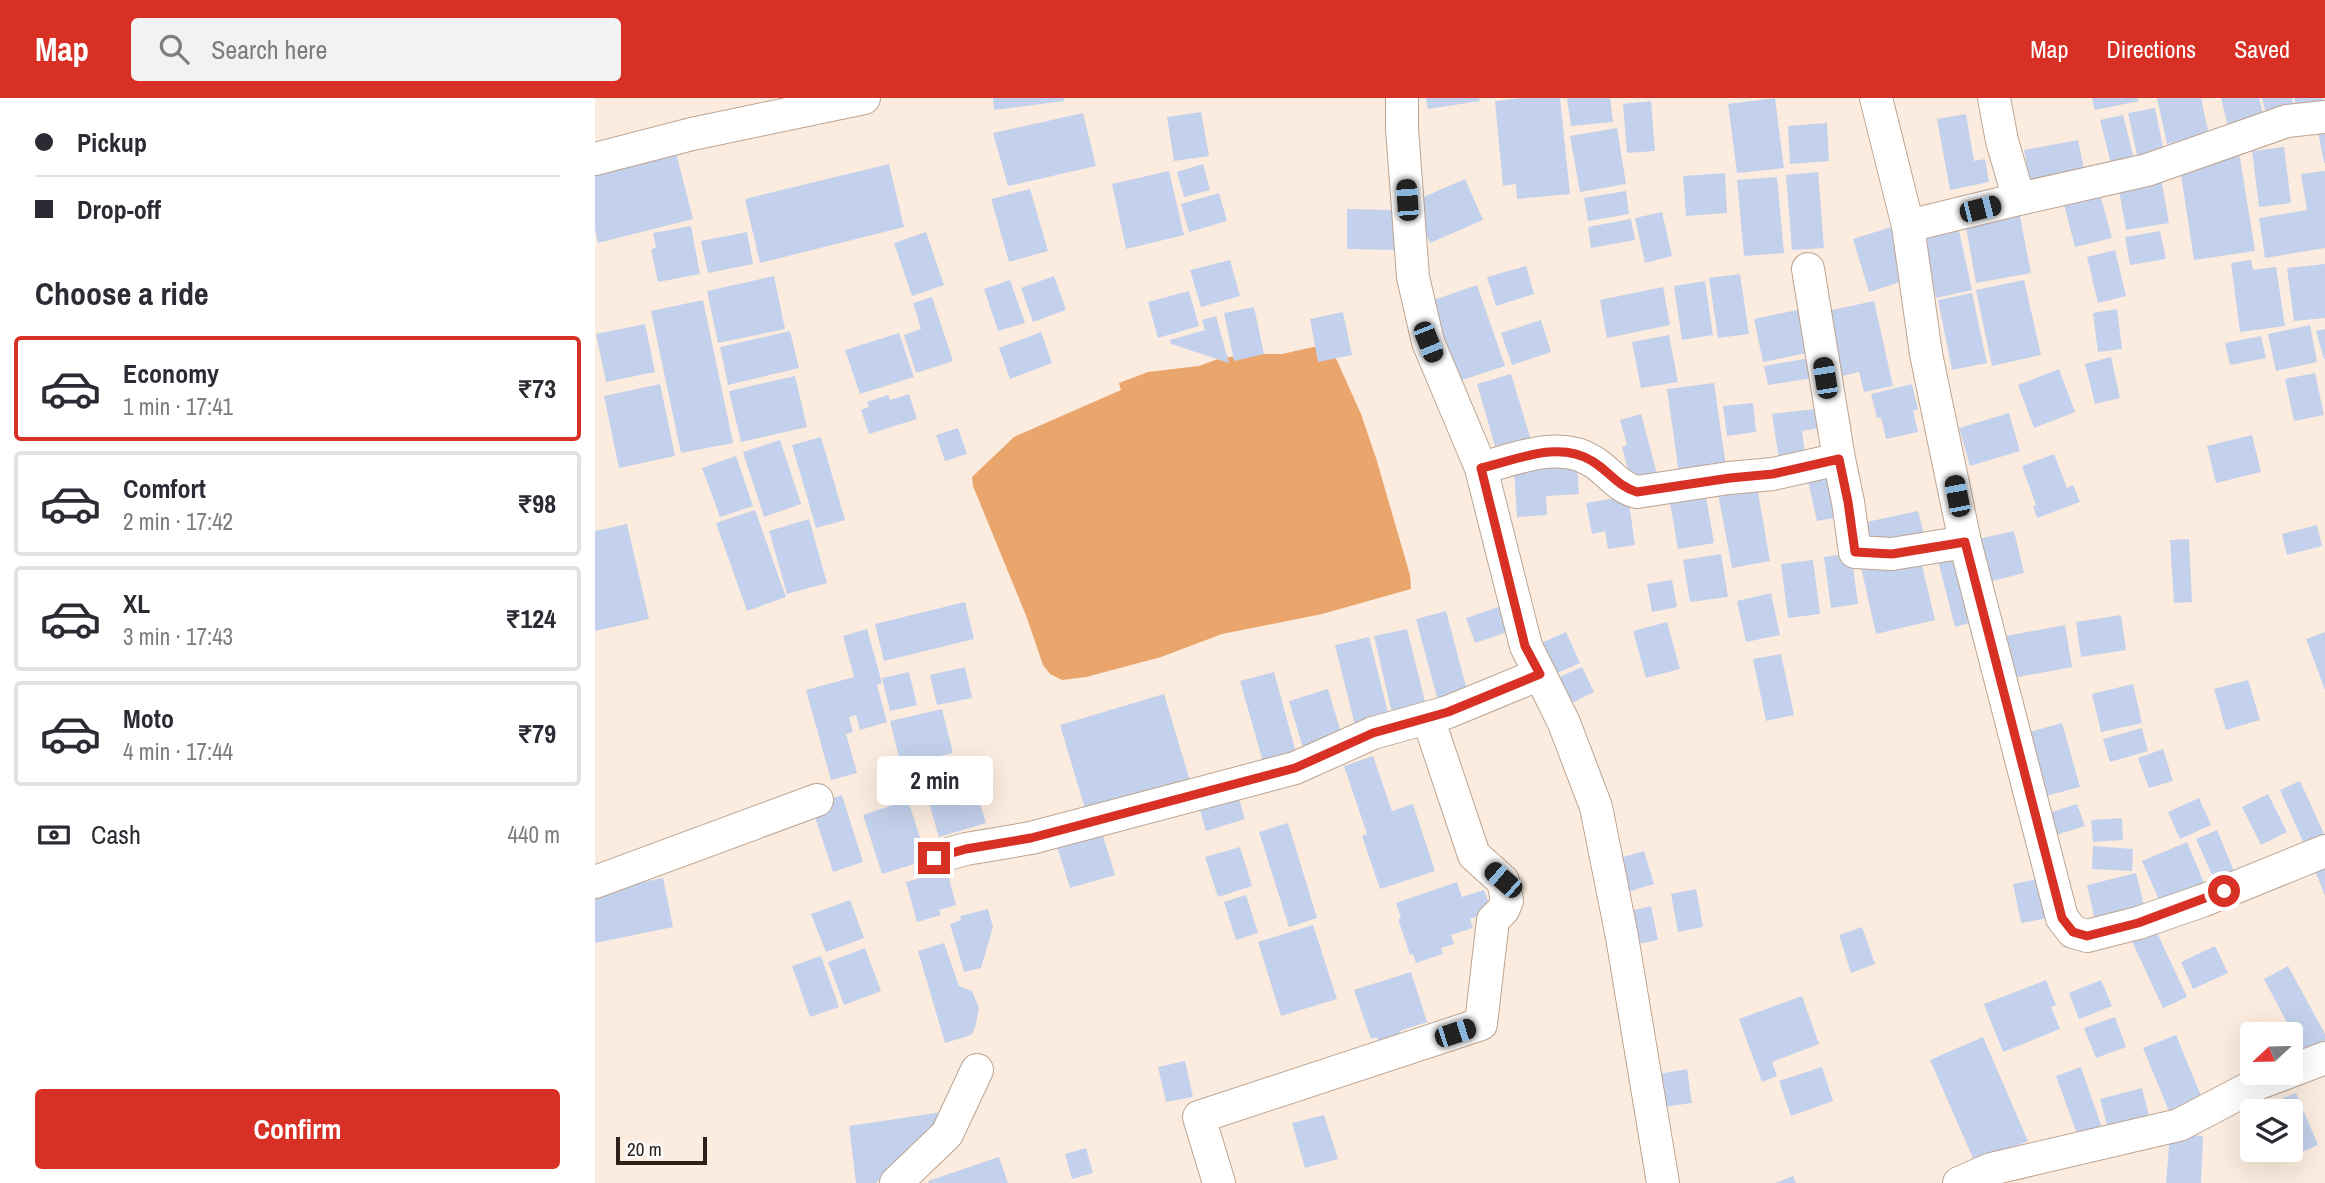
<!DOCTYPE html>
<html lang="en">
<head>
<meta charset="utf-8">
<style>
  body { margin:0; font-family:"Archivo Narrow",sans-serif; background:#f2f2f3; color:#2b2b33; height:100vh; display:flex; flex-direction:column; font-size:26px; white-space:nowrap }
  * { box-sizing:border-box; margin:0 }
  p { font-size:23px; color:#7c7c81 }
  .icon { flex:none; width:38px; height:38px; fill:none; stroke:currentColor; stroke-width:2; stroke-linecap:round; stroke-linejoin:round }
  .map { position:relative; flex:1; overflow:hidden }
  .drawer { display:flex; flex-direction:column; background:#fff; width:595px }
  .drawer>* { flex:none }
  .banner { display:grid; align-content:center; height:154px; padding:0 35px; background:#fff }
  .needle { width:46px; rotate:248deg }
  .tools { position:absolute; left:1645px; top:924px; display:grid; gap:14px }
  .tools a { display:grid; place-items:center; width:63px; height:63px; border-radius:7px; background:#fff; box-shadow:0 7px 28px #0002; font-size:35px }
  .scale { position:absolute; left:21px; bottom:18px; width:91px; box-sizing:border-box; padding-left:7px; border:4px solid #2c221b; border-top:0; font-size:19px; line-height:24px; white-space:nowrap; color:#2c221b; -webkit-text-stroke:5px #fcfcfc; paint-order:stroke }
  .end { position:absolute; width:32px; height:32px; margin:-16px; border:9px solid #d93025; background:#fff; box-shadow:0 0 0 4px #fff }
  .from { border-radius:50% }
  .bubble { position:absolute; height:49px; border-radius:7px; background:#fff; box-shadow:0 7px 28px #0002; font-size:23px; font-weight:800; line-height:49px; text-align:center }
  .car { position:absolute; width:21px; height:42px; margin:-21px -10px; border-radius:9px; box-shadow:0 0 5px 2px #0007; background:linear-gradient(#222 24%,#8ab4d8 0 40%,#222 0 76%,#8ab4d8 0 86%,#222 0) }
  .banner b { display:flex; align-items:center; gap:24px; height:66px; font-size:26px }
  .banner b+b { border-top:2px solid #e1e1e2 }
  .banner i { width:18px; height:18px; background:#2b2b33 }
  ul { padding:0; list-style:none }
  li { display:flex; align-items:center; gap:21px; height:105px; margin:0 14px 10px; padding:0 21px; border:4px solid #e1e1e2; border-radius:7px }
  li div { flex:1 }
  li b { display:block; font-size:26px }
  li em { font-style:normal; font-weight:800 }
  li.active { border-color:#d93025 }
  li>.icon { width:63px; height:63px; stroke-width:1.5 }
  h2 { padding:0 35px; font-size:32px; line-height:84px }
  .pay { display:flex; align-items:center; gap:18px; height:77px; padding:0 35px; font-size:26px }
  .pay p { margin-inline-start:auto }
  .button { display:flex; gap:14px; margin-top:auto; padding:14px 35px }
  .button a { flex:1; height:80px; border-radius:7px; background:#d93025; color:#fff; font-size:28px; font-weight:800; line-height:80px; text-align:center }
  header { display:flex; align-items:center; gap:42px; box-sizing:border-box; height:98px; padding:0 35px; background:#d93025; color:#fff }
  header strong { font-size:33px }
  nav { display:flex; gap:38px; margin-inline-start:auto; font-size:24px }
  .search { width:490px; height:63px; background:#f2f2f3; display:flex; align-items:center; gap:18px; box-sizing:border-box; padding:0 24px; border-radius:7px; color:#7c7c81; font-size:26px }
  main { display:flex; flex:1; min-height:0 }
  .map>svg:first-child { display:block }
  .water { fill:#e9a56b }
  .building { fill:#c3d1ec }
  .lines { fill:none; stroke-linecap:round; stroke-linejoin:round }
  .minor-casing { stroke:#bda490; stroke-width:34 }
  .minor { stroke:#fff; stroke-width:32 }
  .route { stroke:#d93025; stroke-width:9 }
</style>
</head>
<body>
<header>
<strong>Map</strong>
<div class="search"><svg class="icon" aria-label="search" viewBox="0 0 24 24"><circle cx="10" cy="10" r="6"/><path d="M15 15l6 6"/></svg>Search here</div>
<nav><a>Map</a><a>Directions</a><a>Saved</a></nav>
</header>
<main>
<section class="drawer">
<div class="banner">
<b><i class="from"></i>Pickup</b>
<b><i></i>Drop-off</b>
</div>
<h2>Choose a ride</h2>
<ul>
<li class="active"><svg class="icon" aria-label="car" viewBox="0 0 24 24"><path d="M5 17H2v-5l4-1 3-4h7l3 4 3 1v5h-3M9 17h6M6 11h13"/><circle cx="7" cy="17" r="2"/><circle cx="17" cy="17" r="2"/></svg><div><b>Economy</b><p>1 min · 17:41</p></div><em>₹73</em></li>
<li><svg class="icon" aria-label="car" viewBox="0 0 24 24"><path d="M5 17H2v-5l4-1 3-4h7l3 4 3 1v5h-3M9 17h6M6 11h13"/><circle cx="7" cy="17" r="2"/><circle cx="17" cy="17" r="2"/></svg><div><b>Comfort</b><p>2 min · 17:42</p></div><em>₹98</em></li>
<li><svg class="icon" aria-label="car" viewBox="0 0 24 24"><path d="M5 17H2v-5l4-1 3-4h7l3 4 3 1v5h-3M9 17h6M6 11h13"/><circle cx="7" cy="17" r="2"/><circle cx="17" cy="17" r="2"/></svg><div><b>XL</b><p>3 min · 17:43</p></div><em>₹124</em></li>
<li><svg class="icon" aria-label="car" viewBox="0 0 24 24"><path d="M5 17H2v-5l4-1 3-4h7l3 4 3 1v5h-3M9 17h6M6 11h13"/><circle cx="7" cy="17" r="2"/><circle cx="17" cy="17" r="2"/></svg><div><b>Moto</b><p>4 min · 17:44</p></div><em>₹79</em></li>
</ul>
<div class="pay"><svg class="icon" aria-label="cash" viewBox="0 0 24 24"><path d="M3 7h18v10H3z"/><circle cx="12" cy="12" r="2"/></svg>Cash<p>440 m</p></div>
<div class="button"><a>Confirm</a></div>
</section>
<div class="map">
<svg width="1730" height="1085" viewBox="0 0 1730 1085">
  <rect width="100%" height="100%" fill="#fcecdf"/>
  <!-- water -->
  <path class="water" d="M723 248 739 256 766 316 781 360 815 477 816 491 727 516 627 536 566 559 491 579 467 582 455 576 448 567 432 520 378 388 377 379 419 339 526 292 524 285 553 274 604 268 623 261 654 256H687Z"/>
  <!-- building -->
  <g class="building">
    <path d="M398 0H469V3L399 12Z"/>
    <path d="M831 0H884L885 3 833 11Z"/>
    <path d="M927 0H965L975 96 922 101 921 86 908 88 900 3Z"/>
    <path d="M972 0H1015L1018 24 976 28Z"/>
    <path d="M1180 0 1189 70 1142 75 1133 6Z"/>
    <path d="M1497 0H1543L1544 3 1500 12Z"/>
    <path d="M1562 0H1606L1614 37 1572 46Z"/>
    <path d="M1626 0H1664L1671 28 1635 37Z"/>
    <path d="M1667 0H1697L1701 15 1673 23Z"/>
    <path d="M1699 0H1728L1729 5 1702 11Z"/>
    <path d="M1056 3 1060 53 1032 55 1028 6Z"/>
    <path d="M1560 10 1570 59 1544 66 1533 15Z"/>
    <path d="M606 14 614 58 579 63 572 19Z"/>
    <path d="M488 15 501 68 413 88 398 35Z"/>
    <path d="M1371 16 1379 63 1390 61 1394 84 1355 92 1342 21Z"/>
    <path d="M1528 17 1540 65 1517 70 1505 22Z"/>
    <path d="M1232 25 1234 63 1195 66 1193 28Z"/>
    <path d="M1022 30 1031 86 985 94 975 38Z"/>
    <path d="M1730 33V65H1729L1723 34Z"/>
    <path d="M1483 42 1490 75 1435 86 1429 52Z"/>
    <path d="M79 47 98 121 3 145 0 131V71Z"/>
    <path d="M1689 49 1696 105 1664 109 1657 53Z"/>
    <path d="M1644 54 1660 153 1599 162 1584 64Z"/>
    <path d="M294 66 309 129 165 165 150 101Z"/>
    <path d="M608 66 615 92 589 99 582 74Z"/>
    <path d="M574 73 589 137 531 151 517 86Z"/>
    <path d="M1730 73V150L1670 160 1664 120 1712 112 1706 76Z"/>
    <path d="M1223 74 1229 150 1197 152 1191 77Z"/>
    <path d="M1565 74 1574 125 1531 132 1522 81Z"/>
    <path d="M1130 75 1132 115 1091 118 1088 78Z"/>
    <path d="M1182 79 1189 155 1149 158 1142 82Z"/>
    <path d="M870 81 888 122 835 145 817 104Z"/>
    <path d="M1502 85 1517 140 1480 149 1466 95Z"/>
    <path d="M435 91 453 153 414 164 396 101Z"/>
    <path d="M1031 93 1034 116 993 123 989 100Z"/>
    <path d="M624 95 632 123 594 134 586 106Z"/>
    <path d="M1423 108 1436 175 1381 185 1369 118Z"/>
    <path d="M752 111 801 112V152L752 151Z"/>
    <path d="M1067 114 1077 158 1050 165 1040 120Z"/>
    <path d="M1036 121 1040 142 996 150 993 129Z"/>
    <path d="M1362 124 1377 192 1341 200 1327 131Z"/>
    <path d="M96 128 105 176 63 184 56 151 61 150 58 135Z"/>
    <path d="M1296 129 1312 182 1274 194 1258 141Z"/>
    <path d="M1565 133 1571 161 1535 167 1530 139Z"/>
    <path d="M152 134 158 166 113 175 106 143Z"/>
    <path d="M331 134 349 187 317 198 299 145Z"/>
    <path d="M1520 152 1531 198 1503 205 1492 159Z"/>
    <path d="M635 162 645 198 606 209 595 172Z"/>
    <path d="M1656 162 1658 172 1681 169 1690 228 1645 234 1636 165Z"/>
    <path d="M1730 166V220L1699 223 1692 170Z"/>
    <path d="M931 168 939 196 901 208 892 179Z"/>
    <path d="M1145 176 1154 236 1123 240 1114 180Z"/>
    <path d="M179 178 190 231 123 245 112 193Z"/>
    <path d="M459 178 471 212 438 224 426 190Z"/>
    <path d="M415 182 430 225 403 233 389 191Z"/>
    <path d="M1429 182 1446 257 1397 268 1381 192Z"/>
    <path d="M1110 183 1118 237 1087 242 1079 188Z"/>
    <path d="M882 187 910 268 861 284 833 204Z"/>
    <path d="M1068 189 1075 227 1012 240 1005 202Z"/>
    <path d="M594 193 604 228 563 240 553 204Z"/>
    <path d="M1377 195 1392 265 1357 272 1343 202Z"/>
    <path d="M337 199 358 263 321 275 309 237 326 231 318 205Z"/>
    <path d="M108 202 138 345 86 355 56 213Z"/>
    <path d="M1279 203 1298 288 1269 294 1264 274 1238 280 1223 215Z"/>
    <path d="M659 209 669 256 639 263 629 215Z"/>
    <path d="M1207 211 1216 254 1168 264 1159 221Z"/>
    <path d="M1522 211 1527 251 1503 254 1498 215Z"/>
    <path d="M748 214 757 257 723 264 715 221Z"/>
    <path d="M621 218 634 265 576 246 575 242 610 232 607 222Z"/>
    <path d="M946 222 956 254 917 267 906 235Z"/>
    <path d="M50 226 60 274 11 284 1 236Z"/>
    <path d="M1715 227 1722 264 1681 273 1673 236Z"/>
    <path d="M1730 231V261H1729L1721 233Z"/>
    <path d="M195 233 204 270 133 287 125 249Z"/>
    <path d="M446 234 457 265 415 281 404 250Z"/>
    <path d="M304 235 319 279 265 296 250 252Z"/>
    <path d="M1074 237 1083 284 1046 290 1037 244Z"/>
    <path d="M1666 238 1671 260 1635 267 1630 245Z"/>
    <path d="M1221 259 1224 279 1173 287 1169 268Z"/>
    <path d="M1516 259 1525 300 1500 306 1490 266Z"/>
    <path d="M1464 271 1480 314 1439 330 1423 287Z"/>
    <path d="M1720 275 1729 317 1699 323 1690 281Z"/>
    <path d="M916 276 936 342 901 352 882 286Z"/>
    <path d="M200 278 212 329 146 344 134 293Z"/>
    <path d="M1119 285 1131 369 1084 376 1072 291Z"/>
    <path d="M65 286 80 358 24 370 9 298Z"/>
    <path d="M1317 286 1323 311 1318 313 1323 334 1291 341 1286 319 1282 320 1276 296Z"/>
    <path d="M314 296 322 321 274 336 266 312 274 309 272 304 293 297 295 302Z"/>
    <path d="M1158 305 1161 334 1132 338 1128 308Z"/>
    <path d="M1228 310 1230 329 1207 333 1211 365 1185 369 1177 316Z"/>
    <path d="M1414 315 1425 353 1375 368 1364 330Z"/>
    <path d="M1046 316 1064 383 1038 390 1027 349 1032 347 1025 322Z"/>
    <path d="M363 330 372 356 350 363 341 337Z"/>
    <path d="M1657 337 1666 374 1621 385 1612 348Z"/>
    <path d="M226 339 250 422 221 430 197 347Z"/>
    <path d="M185 342 206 406 169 419 148 354Z"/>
    <path d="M1459 356 1472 390 1478 387 1485 404 1442 420 1438 408 1441 407 1427 368Z"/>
    <path d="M141 358 158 408 125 419 107 370Z"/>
    <path d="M982 367 984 396 951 398 952 417 922 419 919 372Z"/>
    <path d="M1241 368 1251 418 1222 423 1211 374Z"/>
    <path d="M1161 383 1175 463 1137 470 1122 390Z"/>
    <path d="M1110 393 1119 445 1083 451 1074 399Z"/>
    <path d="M1033 398 1040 447 1013 451 1010 433 997 436 991 405Z"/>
    <path d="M160 412 191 499 152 513 121 425Z"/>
    <path d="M1323 413 1330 440 1273 453 1267 425Z"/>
    <path d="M214 421 232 485 192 496 174 433Z"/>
    <path d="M32 426 54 521 0 533V433Z"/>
    <path d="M1722 427 1727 448 1692 457 1687 436Z"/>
    <path d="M1419 433 1429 475 1385 486 1374 443Z"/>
    <path d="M1594 441 1597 504 1579 505 1575 442Z"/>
    <path d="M1256 455 1263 506 1236 510 1229 459Z"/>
    <path d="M1324 455 1340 522 1281 536 1266 469Z"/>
    <path d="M1126 456 1133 499 1095 504 1088 462Z"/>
    <path d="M1371 456 1388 521 1360 529 1343 463Z"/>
    <path d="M1218 462 1225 516 1193 520 1186 466Z"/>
    <path d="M1077 482 1082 509 1057 514 1052 486Z"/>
    <path d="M1176 495 1185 537 1151 544 1142 503Z"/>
    <path d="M370 504 379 541 289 563 280 526Z"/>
    <path d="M912 506 921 531 880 545 871 520Z"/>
    <path d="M851 513 874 600 844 607 821 521Z"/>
    <path d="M1526 517 1531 552 1486 559 1481 524Z"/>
    <path d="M1072 524 1085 571 1051 580 1038 533Z"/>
    <path d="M1470 527 1477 569 1418 580 1411 538Z"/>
    <path d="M272 531 287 585 282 587 292 624 265 632 261 617 254 619 258 634 251 636 262 675 236 682 211 592 259 579 248 538Z"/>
    <path d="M812 531 833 616 799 624 779 538Z"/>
    <path d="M971 534 985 565 958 577 944 546Z"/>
    <path d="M1730 534V592L1711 541Z"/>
    <path d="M774 539 796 626 762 635 740 547Z"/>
    <path d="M1186 556 1199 617 1171 623 1158 561Z"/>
    <path d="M370 569 377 600 342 607 335 577Z"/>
    <path d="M987 569 999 594 975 606 962 580Z"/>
    <path d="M314 574 322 607 295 613 287 580Z"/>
    <path d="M679 574 703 662 670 671 645 583Z"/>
    <path d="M1653 582 1665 622 1631 632 1619 591Z"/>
    <path d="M1538 586 1547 625 1506 634 1497 596Z"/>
    <path d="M733 591 747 638 708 650 694 603Z"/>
    <path d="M569 596 595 683 491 714 465 627Z"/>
    <path d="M347 611 358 655 306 667 295 623Z"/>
    <path d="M1467 625 1485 689 1451 698 1434 634Z"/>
    <path d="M1547 630 1553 653 1515 664 1508 641Z"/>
    <path d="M1568 651 1578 683 1554 690 1543 660Z"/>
    <path d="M371 658 391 725 344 739 324 672Z"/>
    <path d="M778 658 797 713 818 706 840 773 785 791 767 738 772 736 749 668Z"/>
    <path d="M1705 683 1730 738 1710 748 1685 692Z"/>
    <path d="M1673 696 1692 734 1666 747 1647 709Z"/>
    <path d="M247 697 268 764 238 774 216 707Z"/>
    <path d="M643 697 650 721 611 733 604 709Z"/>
    <path d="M1604 700 1616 727 1585 741 1573 714Z"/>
    <path d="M313 702 332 762 287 776 268 717Z"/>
    <path d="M1482 706 1490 728 1458 738 1450 716Z"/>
    <path d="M1527 720 1528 742 1498 744 1496 722Z"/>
    <path d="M693 725 722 820 694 829 664 734Z"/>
    <path d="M505 728 520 777 475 790 460 742Z"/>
    <path d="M1622 732 1641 778 1621 786 1601 741Z"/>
    <path d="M1592 744 1612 792 1568 811 1547 763Z"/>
    <path d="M1498 748 1538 751 1537 773 1497 771Z"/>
    <path d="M645 749 657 788 623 799 610 759Z"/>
    <path d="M1049 753 1059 786 1029 795 1018 762Z"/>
    <path d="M1730 761V798L1717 765Z"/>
    <path d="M352 773 361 807 344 812 346 817 322 824 311 784Z"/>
    <path d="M1541 775 1550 811 1500 822 1492 787Z"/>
    <path d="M1452 779 1460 819 1426 825 1418 786Z"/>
    <path d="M68 780 78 829 0 845V794Z"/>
    <path d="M862 784 867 799 889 792 897 813 875 821 878 830 856 837 859 846 846 850 848 856 821 865 818 856 815 857 803 821 806 820 801 805Z"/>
    <path d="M1101 791 1108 829 1083 834 1076 796Z"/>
    <path d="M651 797 663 835 641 842 629 804Z"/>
    <path d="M255 802 269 840 231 854 216 816Z"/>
    <path d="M1056 808 1063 842 1037 847 1030 814Z"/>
    <path d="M393 811 398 829 386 870 369 874 355 826 366 822 365 818Z"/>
    <path d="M1558 826 1592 899 1568 910 1534 837Z"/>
    <path d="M718 827 742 901 686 918 663 844Z"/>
    <path d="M1267 829 1280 866 1256 875 1244 837Z"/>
    <path d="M349 845 364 888 377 893 384 910 380 930 376 937 350 945 323 853Z"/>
    <path d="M1620 848 1633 875 1598 891 1586 864Z"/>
    <path d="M270 850 286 893 249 907 233 864Z"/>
    <path d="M226 858 244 909 215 919 197 868Z"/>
    <path d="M1693 868 1730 936V945L1709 957 1669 881Z"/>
    <path d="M816 874 832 924 804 933 807 941 785 948 782 939 776 941 759 892Z"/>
    <path d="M1451 882 1461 907 1456 909 1465 931 1408 954 1389 906Z"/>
    <path d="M1506 882 1517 908 1484 921 1474 895Z"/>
    <path d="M1207 898 1224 946 1177 964 1182 978 1167 984 1144 921Z"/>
    <path d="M1520 919 1531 949 1501 960 1489 930Z"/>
    <path d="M1581 937 1609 1005 1576 1018 1548 950Z"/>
    <path d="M1388 939 1433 1043 1380 1065 1335 962Z"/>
    <path d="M590 963 598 999 571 1004 563 969Z"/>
    <path d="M1227 969 1238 1003 1196 1018 1184 983Z"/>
    <path d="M1486 969 1508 1033 1484 1042 1461 978Z"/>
    <path d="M1092 971 1097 1005 1068 1009 1063 976Z"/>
    <path d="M1547 990 1556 1025 1514 1035 1505 1001Z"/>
    <path d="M1701 995 1723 1047 1695 1059 1693 1052H1696V1013H1677L1674 1006Z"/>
    <path d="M354 1013 281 1085H261L254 1028Z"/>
    <path d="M729 1017 743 1061 710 1070 697 1025Z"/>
    <path d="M1575 1036 1608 1038 1606 1085H1571Z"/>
    <path d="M491 1050 498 1075 477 1081 470 1056Z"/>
    <path d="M404 1059 413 1085H334L333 1083Z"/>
    <path d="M1198 1078 1201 1085H1180Z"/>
  </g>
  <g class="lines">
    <!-- minor casing -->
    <g class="minor-casing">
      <g id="minor">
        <path d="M807 0V30L818 179 833 244 886 370 931 548 969 625 1001 709 1027 839 1068 1085"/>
        <path d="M1281 0 1313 128"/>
        <path d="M0 61 97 36 269 0"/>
        <path d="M1424 101 1552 72 1692 23 1730 19"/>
        <path d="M1213 171 1244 361"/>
        <path d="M886 370C921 361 964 342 997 363 1014 373 1022 389 1042 394L1134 380 1178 376 1244 361 1253 404 1260 454 1297 456 1370 444 1467 820 1478 834 1492 838 1543 825 1607 803 1730 753"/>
        <path d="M1370 444 1331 256 1313 128 1424 101 1407 43 1399 0"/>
        <path d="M339 760 371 751 436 740 700 670 778 635 853 614 945 576"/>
        <path d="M0 784 222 702"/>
        <path d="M1696 973 1730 960"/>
        <path d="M301 1085 352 1036 382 972"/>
        <path d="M624 1085 604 1019 886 926 898 822 908 812 912 803 908 783 879 757 833 620"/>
        <path d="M1364 1085 1396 1071 1584 1027 1664 985 1691 975"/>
      </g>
    </g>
    <!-- minor -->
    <use href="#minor" class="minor"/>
  </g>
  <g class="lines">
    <!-- route -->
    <path class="route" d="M339 760 371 751 436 740 700 670 778 635 853 614 945 576 930 548 886 370C921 362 964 342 997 363 1014 373 1022 388 1042 394L1135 380 1178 376 1244 361 1253 404 1260 454 1297 456 1370 444 1467 820 1478 834 1492 838 1543 825 1629 793"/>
  </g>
</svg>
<div class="tools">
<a><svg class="needle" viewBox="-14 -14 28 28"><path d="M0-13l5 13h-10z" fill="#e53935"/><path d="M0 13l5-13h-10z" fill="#7c7c81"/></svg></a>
<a><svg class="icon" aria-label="layers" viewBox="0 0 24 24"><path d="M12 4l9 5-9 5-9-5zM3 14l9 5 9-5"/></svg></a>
</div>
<div class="scale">20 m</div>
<i class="end from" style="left:1629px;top:793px"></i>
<i class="end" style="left:339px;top:760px"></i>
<div class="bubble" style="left:282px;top:658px;width:116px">2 min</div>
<i class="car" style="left:812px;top:102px;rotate:356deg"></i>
<i class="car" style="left:1385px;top:111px;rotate:76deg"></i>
<i class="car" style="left:833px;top:244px;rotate:158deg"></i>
<i class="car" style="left:1230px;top:280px;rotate:351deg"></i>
<i class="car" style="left:1362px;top:398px;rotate:349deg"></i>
<i class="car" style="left:908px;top:782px;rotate:311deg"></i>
<i class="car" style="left:860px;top:935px;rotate:72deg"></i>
</div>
</main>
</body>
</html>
